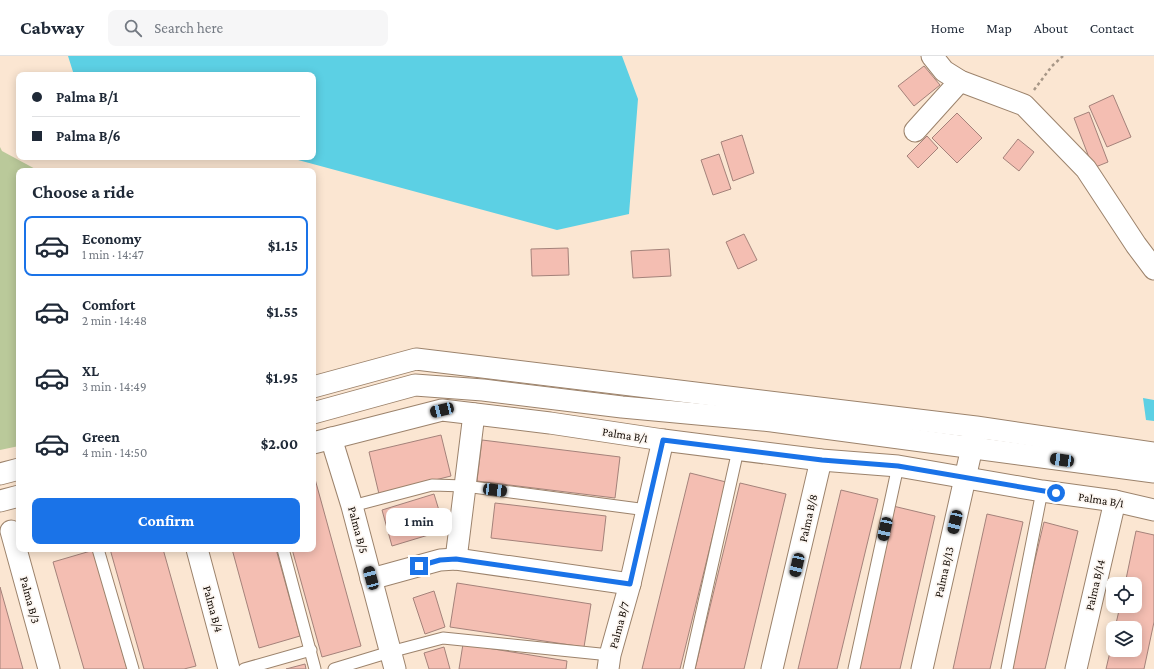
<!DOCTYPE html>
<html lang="en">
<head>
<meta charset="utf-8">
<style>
  body { margin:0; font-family:"Crimson Pro",serif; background:#f6f6f7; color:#1f2937; height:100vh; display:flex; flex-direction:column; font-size:15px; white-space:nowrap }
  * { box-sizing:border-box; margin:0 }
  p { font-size:13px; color:#747a83 }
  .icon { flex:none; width:22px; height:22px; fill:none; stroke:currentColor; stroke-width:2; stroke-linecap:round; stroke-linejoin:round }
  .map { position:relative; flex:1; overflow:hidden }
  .sheet { position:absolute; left:16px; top:112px; width:300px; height:384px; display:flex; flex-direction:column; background:#fff; border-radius:8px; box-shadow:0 2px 10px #0003 }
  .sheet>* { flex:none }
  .top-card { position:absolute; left:16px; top:16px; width:300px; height:88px; border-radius:8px; box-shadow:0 2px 10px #0003; display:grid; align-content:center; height:88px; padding:0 16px; background:#fff }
  .fabs { position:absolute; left:1106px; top:521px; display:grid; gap:8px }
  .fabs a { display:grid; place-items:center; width:36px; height:36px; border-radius:8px; background:#fff; box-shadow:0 2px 10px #0003; font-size:20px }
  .end { position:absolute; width:18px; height:18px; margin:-9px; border:5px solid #1a73e8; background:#fff; box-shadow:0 0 0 2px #fff }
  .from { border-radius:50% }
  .bubble { position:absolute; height:28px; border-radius:8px; background:#fff; box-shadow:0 2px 10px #0003; font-size:13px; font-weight:700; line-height:28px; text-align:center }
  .car { position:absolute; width:12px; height:24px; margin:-12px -6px; border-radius:5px; box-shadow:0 0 3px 1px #0007; background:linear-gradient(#222 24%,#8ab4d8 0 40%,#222 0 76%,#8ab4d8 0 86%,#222 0) }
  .top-card b { display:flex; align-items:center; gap:14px; height:38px; font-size:15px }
  .top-card b+b { border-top:1px solid #e0e1e3 }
  .top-card i { width:10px; height:10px; background:#1f2937 }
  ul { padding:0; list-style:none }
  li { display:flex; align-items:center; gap:12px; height:60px; margin:0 8px 6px; padding:0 8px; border:2px solid transparent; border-radius:8px }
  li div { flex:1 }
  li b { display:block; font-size:15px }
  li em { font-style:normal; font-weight:700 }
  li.current { border-color:#1a73e8 }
  li>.icon { width:36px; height:36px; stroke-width:1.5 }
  h2 { padding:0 16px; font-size:18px; line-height:48px }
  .cta { display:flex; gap:8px; margin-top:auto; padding:8px 16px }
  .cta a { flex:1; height:46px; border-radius:8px; background:#1a73e8; color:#fff; font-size:16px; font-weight:700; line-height:46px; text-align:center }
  header { display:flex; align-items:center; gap:24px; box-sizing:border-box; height:56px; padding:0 20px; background:#fff; border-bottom:1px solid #e0e1e3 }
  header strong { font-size:19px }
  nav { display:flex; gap:22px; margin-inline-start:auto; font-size:14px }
  .search { width:280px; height:36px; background:#f6f6f7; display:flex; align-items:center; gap:10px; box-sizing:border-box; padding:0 14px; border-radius:8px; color:#747a83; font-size:15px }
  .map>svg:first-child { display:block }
  .green { fill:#bac99a }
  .water { fill:#5cd0e4 }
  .building { fill:#f4beb2; stroke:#a4827a }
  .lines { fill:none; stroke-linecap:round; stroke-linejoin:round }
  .service-casing { stroke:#9c836c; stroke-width:13 }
  .minor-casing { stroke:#9c836c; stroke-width:23 }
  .path { stroke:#a79787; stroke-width:2.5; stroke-dasharray:3 3; stroke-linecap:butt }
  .service { stroke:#fff; stroke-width:11 }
  .minor { stroke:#fff; stroke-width:21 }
  .route { stroke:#1a73e8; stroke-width:5 }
  .labels { text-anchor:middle; stroke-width:3.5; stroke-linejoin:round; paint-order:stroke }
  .street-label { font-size:12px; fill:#120a03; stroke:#fcf6f1 }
</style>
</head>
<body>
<header>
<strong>Cabway</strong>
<div class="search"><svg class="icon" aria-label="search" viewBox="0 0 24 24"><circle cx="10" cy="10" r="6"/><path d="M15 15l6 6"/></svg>Search here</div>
<nav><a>Home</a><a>Map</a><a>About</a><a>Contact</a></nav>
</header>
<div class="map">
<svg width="1154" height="613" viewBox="0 0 1154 613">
  <rect width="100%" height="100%" fill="#fbe6d2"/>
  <!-- green -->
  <path class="green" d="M0 91 2 95 39 115H19V390L0 394Z"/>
  <!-- water -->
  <g class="water">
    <path d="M68 0H622L638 43 629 158 557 174 287 101H313V19H74Z"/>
    <path d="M1143 342 1154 344V365L1146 364Z"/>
  </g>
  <!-- building -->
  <g class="building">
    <path d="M924 10 940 29 914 50 898 30Z"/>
    <path d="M1113 39 1131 81 1107 91 1089 50Z"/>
    <path d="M1089 56 1108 106 1093 112 1074 62Z"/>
    <path d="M957 57 982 82 957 107 932 82Z"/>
    <path d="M742 79 754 117 733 125 721 86Z"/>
    <path d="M927 80 938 92 918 112 907 100Z"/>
    <path d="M1018 83 1034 96 1019 115 1003 102Z"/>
    <path d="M719 98 731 133 713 139 701 104Z"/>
    <path d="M744 178 757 204 738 213 726 186Z"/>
    <path d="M568 192 569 219 532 220 531 193Z"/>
    <path d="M669 193 671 220 633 222 631 195Z"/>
    <path d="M441 379 451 420 379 438 369 396Z"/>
    <path d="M482 384 620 401 615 442 477 425Z"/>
    <path d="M690 417 726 426 680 613H642Z"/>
    <path d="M315 423 361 590 322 601 292 493H313V424Z"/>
    <path d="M740 427 786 438 744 613H695Z"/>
    <path d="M841 434 878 443 837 613H798Z"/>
    <path d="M434 438 445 474 392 490 382 454Z"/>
    <path d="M495 447 606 460 602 495 491 482Z"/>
    <path d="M893 450 935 460 900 613H856Z"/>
    <path d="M987 458 1023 466 990 613H953Z"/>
    <path d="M1044 466 1078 475 1045 613H1009Z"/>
    <path d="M1136 475 1154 479V566L1144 613H1106L1113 583V594H1135V572H1115L1120 550H1135V528H1125Z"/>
    <path d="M110 493H163L196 610 184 613H144Z"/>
    <path d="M232 493H276L300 580 259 592Z"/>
    <path d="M94 494 127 613H84L53 506Z"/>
    <path d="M457 527 591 548 584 591 450 571Z"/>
    <path d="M0 531 23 613H0Z"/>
    <path d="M434 535 445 571 425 578 413 542Z"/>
    <path d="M463 588 567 605 566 613H459Z"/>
    <path d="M444 591 450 613H429L424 597Z"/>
    <path d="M305 608 306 613H286Z"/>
  </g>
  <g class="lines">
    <!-- service casing -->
    <g class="service-casing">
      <g id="service">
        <path d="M352 450 432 429 465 430 647 454"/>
        <path d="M98 493 133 613"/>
        <path d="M283 493 315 613"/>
        <path d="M244 613 311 594"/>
        <path d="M334 613 390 596 443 582 610 599"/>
        <path d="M689 613 738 394"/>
        <path d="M854 613 898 410"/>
        <path d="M1007 613 1042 435"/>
      </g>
    </g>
    <!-- minor casing -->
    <g class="minor-casing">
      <g id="minor">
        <path d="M932 0 944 15 960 25 1024 49 1086 113 1136 189 1154 213"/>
        <path d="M915 75 960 25"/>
        <path d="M313 331 416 303 976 371 1154 397"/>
        <path d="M313 357 415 329 483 334 622 351 772 365 1154 416"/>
        <path d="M331 382 352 450 395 613"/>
        <path d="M313 387 442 354 550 367 663 384 821 404 898 410 1042 435 1115 445 1154 454"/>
        <path d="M0 418 19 413"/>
        <path d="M0 445 19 440"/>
        <path d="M11 475 49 613"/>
        <path d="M197 493 229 613"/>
        <path d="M456 503 474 358"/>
        <path d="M371 523 440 504 456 503 630 528"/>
        <path d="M608 613 610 599 630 528 663 384"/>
        <path d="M772 613 821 404"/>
        <path d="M922 613 975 378"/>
        <path d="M1076 613 1115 445"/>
      </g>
    </g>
    <!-- path -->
    <path class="path" d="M1034 34 1052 10 1063 0"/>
    <!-- service -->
    <use href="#service" class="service"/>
    <!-- minor -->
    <use href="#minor" class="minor"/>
  </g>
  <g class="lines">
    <!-- route -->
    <path class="route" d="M419 510 440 504 456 503 630 528 663 384 822 404 898 410 1056 437"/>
  </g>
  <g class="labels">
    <!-- street labels -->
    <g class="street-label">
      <text transform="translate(625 379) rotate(9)" y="4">Palma B/1</text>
      <text transform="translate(1101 444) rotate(9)" y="4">Palma B/1</text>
      <text transform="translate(808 462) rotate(-77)" y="4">Palma B/8</text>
      <text transform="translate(358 474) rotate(75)" y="4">Palma B/5</text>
      <text transform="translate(944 516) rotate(-77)" y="4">Palma B/13</text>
      <text transform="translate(1095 529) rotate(-77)" y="4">Palma B/14</text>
      <text transform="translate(30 544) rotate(75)" y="4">Palma B/3</text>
      <text transform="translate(213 553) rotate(75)" y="4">Palma B/4</text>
      <text transform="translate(619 569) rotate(-75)" y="4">Palma B/7</text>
    </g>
  </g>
</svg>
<div class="fabs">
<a><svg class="icon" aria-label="locate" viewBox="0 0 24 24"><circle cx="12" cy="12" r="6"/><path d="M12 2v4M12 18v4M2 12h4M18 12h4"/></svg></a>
<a><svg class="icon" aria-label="layers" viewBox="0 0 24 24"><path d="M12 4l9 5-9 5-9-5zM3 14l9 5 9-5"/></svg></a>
</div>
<i class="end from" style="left:1056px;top:437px"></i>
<i class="end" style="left:419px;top:510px"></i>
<div class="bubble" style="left:386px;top:452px;width:66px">1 min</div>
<i class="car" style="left:442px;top:354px;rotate:256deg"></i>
<i class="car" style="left:1062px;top:404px;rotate:278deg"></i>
<i class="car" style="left:495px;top:434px;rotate:97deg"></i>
<i class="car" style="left:955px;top:466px;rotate:193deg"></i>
<i class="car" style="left:885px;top:473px;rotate:192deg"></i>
<i class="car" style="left:797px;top:509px;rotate:193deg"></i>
<i class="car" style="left:371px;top:522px;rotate:345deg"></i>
<div class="top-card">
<b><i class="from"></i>Palma B/1</b>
<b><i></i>Palma B/6</b>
</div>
<section class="sheet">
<h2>Choose a ride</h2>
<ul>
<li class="current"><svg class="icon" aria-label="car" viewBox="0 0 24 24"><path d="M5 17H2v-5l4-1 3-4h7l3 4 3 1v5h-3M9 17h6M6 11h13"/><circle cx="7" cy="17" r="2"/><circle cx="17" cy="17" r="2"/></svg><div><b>Economy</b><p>1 min · 14:47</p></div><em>$1.15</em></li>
<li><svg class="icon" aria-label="car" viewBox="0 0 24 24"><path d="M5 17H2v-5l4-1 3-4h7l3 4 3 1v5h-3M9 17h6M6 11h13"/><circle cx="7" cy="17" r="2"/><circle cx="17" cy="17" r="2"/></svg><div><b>Comfort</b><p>2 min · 14:48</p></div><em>$1.55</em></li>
<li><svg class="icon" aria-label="car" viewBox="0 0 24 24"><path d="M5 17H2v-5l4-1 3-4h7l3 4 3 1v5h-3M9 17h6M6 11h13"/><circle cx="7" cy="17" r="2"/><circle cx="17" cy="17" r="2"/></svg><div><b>XL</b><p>3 min · 14:49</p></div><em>$1.95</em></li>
<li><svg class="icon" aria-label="car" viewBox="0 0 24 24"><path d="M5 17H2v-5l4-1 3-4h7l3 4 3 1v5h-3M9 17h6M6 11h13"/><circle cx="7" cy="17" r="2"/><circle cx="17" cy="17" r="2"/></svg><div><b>Green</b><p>4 min · 14:50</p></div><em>$2.00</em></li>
</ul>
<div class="cta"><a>Confirm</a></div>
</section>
</div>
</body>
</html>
